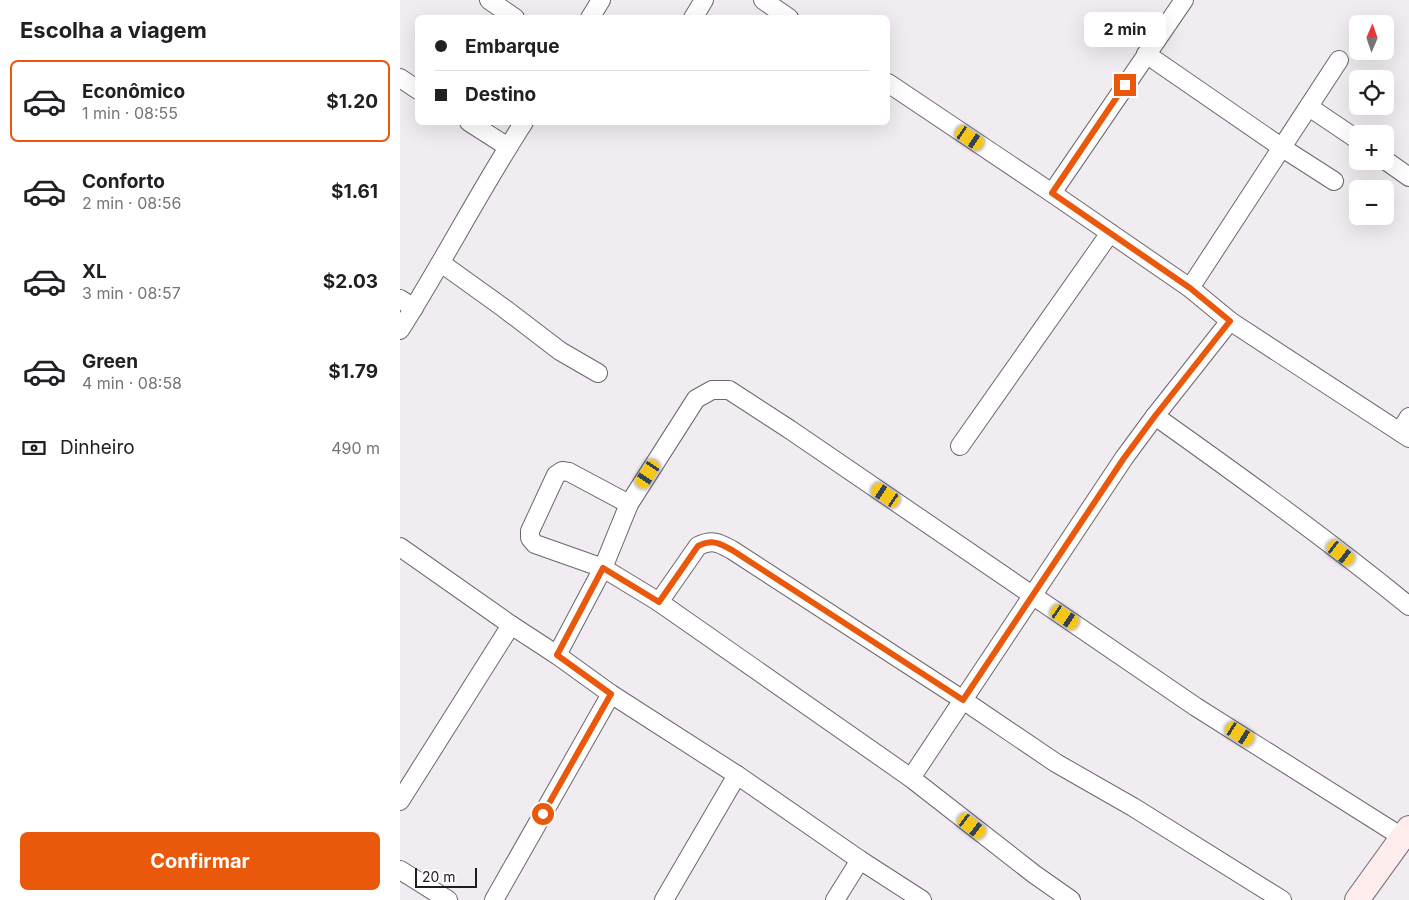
<!DOCTYPE html>
<html lang="pt">
<head>
<meta charset="utf-8">
<style>
  body { margin:0; font-family:Inter,sans-serif; background:#f2f2f2; color:#202124; height:100vh; display:flex; flex-direction:column; font-size:19px; white-space:nowrap }
  * { box-sizing:border-box; margin:0 }
  p { font-size:16px; color:#757577 }
  .icon { flex:none; width:28px; height:28px; fill:none; stroke:currentColor; stroke-width:2; stroke-linecap:round; stroke-linejoin:round }
  .map { position:relative; flex:1; overflow:hidden }
  .sheet { display:flex; flex-direction:column; background:#fff; width:400px }
  .sheet>* { flex:none }
  .hud { position:absolute; left:15px; top:15px; width:475px; height:110px; border-radius:8px; box-shadow:0 5px 20px #0002; display:grid; align-content:center; height:110px; padding:0 20px; background:#fff }
  .needle { width:32px; rotate:2deg }
  .tools { position:absolute; left:949px; top:15px; display:grid; gap:10px }
  .tools a { display:grid; place-items:center; width:45px; height:45px; border-radius:8px; background:#fff; box-shadow:0 5px 20px #0002; font-size:25px }
  .scale { position:absolute; left:15px; bottom:12px; width:62px; box-sizing:border-box; padding-left:5px; border:2px solid #1f1d1f; border-top:0; font-size:14px; line-height:18px; white-space:nowrap; color:#1f1d1f; -webkit-text-stroke:4px #fefafe; paint-order:stroke }
  .end { position:absolute; width:22px; height:22px; margin:-11px; border:6px solid #ea580c; background:#fff; box-shadow:0 0 0 2px #fff }
  .from { border-radius:50% }
  .bubble { position:absolute; height:35px; border-radius:8px; background:#fff; box-shadow:0 5px 20px #0002; font-size:16px; font-weight:700; line-height:35px; text-align:center }
  .car { position:absolute; width:15px; height:30px; margin:-15px -8px; border-radius:6px; box-shadow:0 0 4px 1px #0007; background:linear-gradient(#f5c518 24%,#345 0 40%,#f5c518 0 76%,#345 0 86%,#f5c518 0) }
  .hud b { display:flex; align-items:center; gap:18px; height:48px; font-size:19px }
  .hud b+b { border-top:1px solid #e0e0e0 }
  .hud i { width:12px; height:12px; background:#202124 }
  ul { padding:0; list-style:none }
  li { display:flex; align-items:center; gap:15px; height:82px; margin:0 10px 8px; padding:0 10px; border:2px solid transparent; border-radius:8px }
  li div { flex:1 }
  li b { display:block; font-size:19px }
  li em { font-style:normal; font-weight:700 }
  li.current { border-color:#ea580c }
  li>.icon { width:45px; height:45px; stroke-width:1.5 }
  h2 { padding:0 20px; font-size:22px; line-height:60px }
  .pay { display:flex; align-items:center; gap:12px; height:55px; padding:0 20px; font-size:19px }
  .pay p { margin-inline-start:auto }
  .action { display:flex; gap:10px; margin-top:auto; padding:10px 20px }
  .action a { flex:1; height:58px; border-radius:8px; background:#ea580c; color:#fff; font-size:20px; font-weight:700; line-height:58px; text-align:center }
  main { display:flex; flex:1; min-height:0 }
  .map>svg:first-child { display:block }
  .lines { fill:none; stroke-linecap:round; stroke-linejoin:round }
  .street-casing { stroke:#6b686c; stroke-width:20 }
  .secondary-casing { stroke:#6b686c; stroke-width:26 }
  .street { stroke:#fff; stroke-width:18 }
  .secondary { stroke:#ffedee; stroke-width:24 }
  .route { stroke:#ea580c; stroke-width:6 }
</style>
</head>
<body>
<main>
<section class="sheet">
<h2>Escolha a viagem</h2>
<ul>
<li class="current"><svg class="icon" aria-label="car" viewBox="0 0 24 24"><path d="M5 17H2v-5l4-1 3-4h7l3 4 3 1v5h-3M9 17h6M6 11h13"/><circle cx="7" cy="17" r="2"/><circle cx="17" cy="17" r="2"/></svg><div><b>Econômico</b><p>1 min · 08:55</p></div><em>$1.20</em></li>
<li><svg class="icon" aria-label="car" viewBox="0 0 24 24"><path d="M5 17H2v-5l4-1 3-4h7l3 4 3 1v5h-3M9 17h6M6 11h13"/><circle cx="7" cy="17" r="2"/><circle cx="17" cy="17" r="2"/></svg><div><b>Conforto</b><p>2 min · 08:56</p></div><em>$1.61</em></li>
<li><svg class="icon" aria-label="car" viewBox="0 0 24 24"><path d="M5 17H2v-5l4-1 3-4h7l3 4 3 1v5h-3M9 17h6M6 11h13"/><circle cx="7" cy="17" r="2"/><circle cx="17" cy="17" r="2"/></svg><div><b>XL</b><p>3 min · 08:57</p></div><em>$2.03</em></li>
<li><svg class="icon" aria-label="car" viewBox="0 0 24 24"><path d="M5 17H2v-5l4-1 3-4h7l3 4 3 1v5h-3M9 17h6M6 11h13"/><circle cx="7" cy="17" r="2"/><circle cx="17" cy="17" r="2"/></svg><div><b>Green</b><p>4 min · 08:58</p></div><em>$1.79</em></li>
</ul>
<div class="pay"><svg class="icon" aria-label="cash" viewBox="0 0 24 24"><path d="M3 7h18v10H3z"/><circle cx="12" cy="12" r="2"/></svg>Dinheiro<p>490 m</p></div>
<div class="action"><a>Confirmar</a></div>
</section>
<div class="map">
<svg width="1009" height="900" viewBox="0 0 1009 900">
  <rect width="100%" height="100%" fill="#f0ecf1"/>
  <g class="lines">
    <!-- street casing -->
    <g class="street-casing">
      <g id="street">
        <path d="M89 0 115 18"/>
        <path d="M363 0 389 18"/>
        <path d="M190 18 201 0"/>
        <path d="M293 18 304 0"/>
        <path d="M746 54 881 147 934 181"/>
        <path d="M0 78 18 90"/>
        <path d="M488 83 652 193 790 288 830 321 1009 438"/>
        <path d="M909 107 958 140"/>
        <path d="M69 122 108 147"/>
        <path d="M985 160 1009 177"/>
        <path d="M652 193 784 0"/>
        <path d="M41 263 105 309 160 351 198 373"/>
        <path d="M790 288 939 60"/>
        <path d="M0 299 14 308"/>
        <path d="M0 330C43 262 80 190 124 122"/>
        <path d="M755 416C841 477 927 539 1009 606"/>
        <path d="M1000 432 1009 417"/>
        <path d="M560 446 710 233"/>
        <path d="M229 504 169 472 162 471 156 475 130 531V538L135 544 203 568 259 602 511 778 634 874 671 900"/>
        <path d="M0 547 111 625 157 655 211 694 337 775 460 860 522 900"/>
        <path d="M259 602 298 546C313 539 319 543 332 550L563 700 656 763 733 807 882 900"/>
        <path d="M157 655 203 568 229 504 296 399 312 390H329L389 429 796 707 1002 837"/>
        <path d="M511 778 724 458 755 416 830 321"/>
        <path d="M0 801 111 625"/>
        <path d="M0 870 48 900"/>
        <path d="M94 900 211 694"/>
        <path d="M264 900 337 775"/>
        <path d="M435 900 460 860"/>
      </g>
    </g>
    <!-- secondary casing -->
    <g class="secondary-casing">
      <path id="secondary" d="M957 900 1009 828"/>
    </g>
    <!-- street -->
    <use href="#street" class="street"/>
    <!-- secondary -->
    <use href="#secondary" class="secondary"/>
  </g>
  <g class="lines">
    <!-- route -->
    <path class="route" d="M143 814 211 694 157 655 203 568 259 602 298 546C313 539 319 543 332 550L563 700 724 458 755 416 830 321 790 288 652 193 725 85"/>
  </g>
</svg>
<div class="tools">
<a><svg class="needle" viewBox="-14 -14 28 28"><path d="M0-13l5 13h-10z" fill="#e53935"/><path d="M0 13l5-13h-10z" fill="#757577"/></svg></a>
<a><svg class="icon" aria-label="locate" viewBox="0 0 24 24"><circle cx="12" cy="12" r="6"/><path d="M12 2v4M12 18v4M2 12h4M18 12h4"/></svg></a>
<a>+</a>
<a>−</a>
</div>
<div class="scale">20 m</div>
<i class="end from" style="left:143px;top:814px"></i>
<i class="end" style="left:725px;top:85px"></i>
<div class="bubble" style="left:684px;top:12px;width:82px">2 min</div>
<i class="car" style="left:570px;top:138px;rotate:124deg"></i>
<i class="car" style="left:248px;top:474px;rotate:213deg"></i>
<i class="car" style="left:486px;top:495px;rotate:304deg"></i>
<i class="car" style="left:941px;top:553px;rotate:128deg"></i>
<i class="car" style="left:665px;top:617px;rotate:124deg"></i>
<i class="car" style="left:840px;top:734px;rotate:122deg"></i>
<i class="car" style="left:572px;top:826px;rotate:128deg"></i>
<div class="hud">
<b><i class="from"></i>Embarque</b>
<b><i></i>Destino</b>
</div>
</div>
</main>
</body>
</html>
